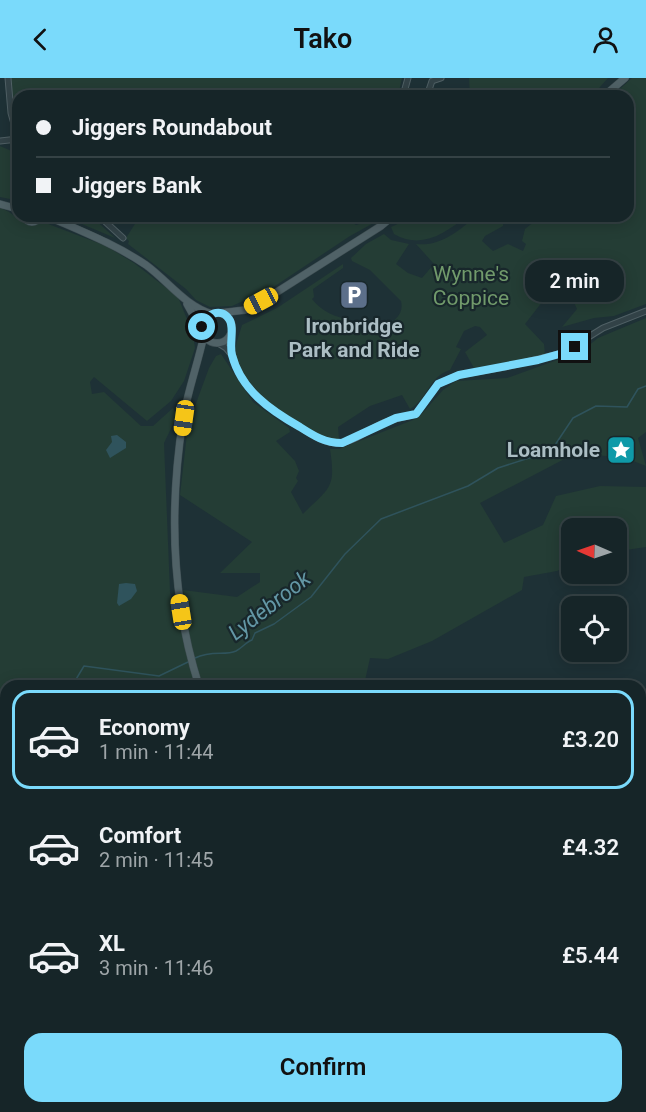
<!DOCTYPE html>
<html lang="en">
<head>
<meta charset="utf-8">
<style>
  body { margin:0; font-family:Roboto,sans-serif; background:#233134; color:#f1f3f6; height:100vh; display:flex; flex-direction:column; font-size:22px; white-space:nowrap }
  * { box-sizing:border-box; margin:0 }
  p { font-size:20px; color:#9ea5a8 }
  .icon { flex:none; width:33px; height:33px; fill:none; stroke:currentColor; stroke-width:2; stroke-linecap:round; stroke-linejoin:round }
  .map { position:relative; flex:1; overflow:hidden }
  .details { position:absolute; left:0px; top:602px; width:646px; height:434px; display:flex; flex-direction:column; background:#162528; border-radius:18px 18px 0 0; box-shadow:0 3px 15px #0003,0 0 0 2px #354245 }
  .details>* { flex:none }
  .top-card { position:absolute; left:12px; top:12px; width:622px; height:132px; border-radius:18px; box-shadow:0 3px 15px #0003,0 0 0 2px #354245; display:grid; align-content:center; height:132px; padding:0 24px; background:#162528 }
  .needle { width:39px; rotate:272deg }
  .controls { position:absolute; left:561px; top:440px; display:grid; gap:12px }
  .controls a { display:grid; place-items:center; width:66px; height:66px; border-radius:12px; background:#162528; box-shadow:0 3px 15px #0003,0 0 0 2px #354245; font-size:30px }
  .end { position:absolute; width:27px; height:27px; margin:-14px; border:8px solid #7adafb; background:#111; box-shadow:0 0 0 3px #111 }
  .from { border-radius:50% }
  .bubble { position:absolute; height:42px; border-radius:18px; background:#162528; box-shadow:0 3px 15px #0003,0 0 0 2px #354245; font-size:20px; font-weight:600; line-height:42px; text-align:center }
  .car { position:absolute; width:18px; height:36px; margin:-18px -9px; border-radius:8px; box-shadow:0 0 4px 2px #0007; background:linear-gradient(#f5c518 24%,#345 0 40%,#f5c518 0 76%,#345 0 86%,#f5c518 0) }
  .top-card b { display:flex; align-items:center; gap:21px; height:57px; font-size:22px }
  .top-card b+b { border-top:2px solid #354245 }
  .top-card i { width:15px; height:15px; background:#f1f3f6 }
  ul { padding:10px 0 0; list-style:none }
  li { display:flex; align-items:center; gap:18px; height:99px; margin:0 12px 9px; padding:0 12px; border:3px solid transparent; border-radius:18px }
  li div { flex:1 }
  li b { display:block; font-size:22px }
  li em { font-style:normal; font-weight:600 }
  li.active { border-color:#7adafb }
  li>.icon { width:54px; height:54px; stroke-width:1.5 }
  .button { display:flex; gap:12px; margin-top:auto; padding:12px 24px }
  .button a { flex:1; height:69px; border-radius:18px; background:#7adafb; color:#111; font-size:24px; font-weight:600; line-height:69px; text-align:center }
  header { display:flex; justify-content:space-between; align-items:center; height:78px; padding:0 24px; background:#7adafb; color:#111; font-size:27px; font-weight:600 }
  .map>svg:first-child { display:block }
  .green { fill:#243d35 }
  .water { fill:#2f535c }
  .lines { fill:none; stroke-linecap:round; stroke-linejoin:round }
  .stream { stroke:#2f535c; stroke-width:1.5 }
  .minor-casing { stroke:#506065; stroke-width:7 }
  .major-casing { stroke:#3f4e53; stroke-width:8 }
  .minor { stroke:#324247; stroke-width:5 }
  .major { stroke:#506267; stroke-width:7 }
  .route { stroke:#7adafb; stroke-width:8 }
  .labels { text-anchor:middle; stroke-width:4.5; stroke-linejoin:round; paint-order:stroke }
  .park-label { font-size:21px; fill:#719a6b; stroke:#18272b }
  .poi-label { font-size:21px; font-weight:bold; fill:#acbec4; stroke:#18272b }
  .water-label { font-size:22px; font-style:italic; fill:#6397a5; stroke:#18272b }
</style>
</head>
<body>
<header><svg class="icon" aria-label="back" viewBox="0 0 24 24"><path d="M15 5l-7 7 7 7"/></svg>Tako<svg class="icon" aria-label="person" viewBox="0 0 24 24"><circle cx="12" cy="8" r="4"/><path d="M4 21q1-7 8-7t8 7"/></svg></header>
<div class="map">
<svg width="646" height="1034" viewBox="0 0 646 1034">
  <rect width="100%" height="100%" fill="#1e3136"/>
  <!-- green -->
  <g class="green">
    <path d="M10 0H402L398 18H18V46L14 33Z"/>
    <path d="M469 0H608L592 18H470Z"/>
    <path d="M632 0H646V226L614 238 594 240 562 249 577 231 568 212 570 201H534C538 208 549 209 546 219L525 246 544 266 545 277 474 290 465 274 487 257 480 249 475 248 464 253 456 269 461 271 450 292C428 299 428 321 410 331L402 317 370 328 338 349 339 361C335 361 329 361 325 360 297 350 243 310 236 279 234 268 239 258 242 247L277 230 343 186V190L313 211 314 219 312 221C322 234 335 239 351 242V254C369 254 407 247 401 223L370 192 352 183 351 180 366 166 384 156 391 162 409 166 396 186 408 195 422 200 434 186 416 166C440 169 459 153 476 138H511L503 144V148L485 158 482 163 493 173 508 166 523 173 526 166 522 163 525 151 535 143 529 138H628V18H612Z"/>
    <path d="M0 68 16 75 18 79V120L15 122 0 119Z"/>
    <path d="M0 130C13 134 19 143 30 148L43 144 106 168 134 185 178 219 193 256 195 270 184 303 171 323 147 343 94 299 90 304 92 316 104 314 141 348H153L173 330 177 338 164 365 170 514 175 536 186 534 183 512 237 519 260 504V495H220L252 464 180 417 188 347 209 290 216 278 221 276 253 324 289 350 290 354 276 363 295 383 299 393 296 400 298 403 291 414 303 436C330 409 336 411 330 371H339L418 340 443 312 456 303 507 300 582 273 598 260 646 240V354L638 360 646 388 623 379 574 376 480 425 504 465 543 447 556 418 600 408 646 409V469L626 472 617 476 616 450H572L571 487 557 493 524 499 522 512 432 563 388 581 370 580 364 607 204 608 201 603 193 608H6V683L0 685Z"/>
    <path d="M63 138H91L115 160Z"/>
    <path d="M140 138H343L356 147 366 144 370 138H379L377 143 350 158 272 210 232 228 210 229 196 222 186 211 128 166 129 163 126 160Z"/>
    <path d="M415 138H467C445 155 422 172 394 156L391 149Z"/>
    <path d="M646 741V871L640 867V744Z"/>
    <path d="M6 818V875L0 870V831Z"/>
    <path d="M641 886 646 888V1034H401L406 1029H640Z"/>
    <path d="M6 1000V1029H92L86 1034H0V1018Z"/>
    <path d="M98 1029H381L388 1034H92Z"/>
  </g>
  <!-- water -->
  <g class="water">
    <path d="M117 357 126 364V370L110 380 106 372 112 364 111 358Z"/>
    <path d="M126 505 135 506 137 513 131 521 119 528 117 525 119 506Z"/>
  </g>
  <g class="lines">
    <!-- stream -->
    <g class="stream">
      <path d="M195 580C212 572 225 578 236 573 242 570 246 564 252 562L255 555 274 546 311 519 345 476 381 441 468 408 498 390 551 373 573 340 596 328 627 329 638 311 646 308"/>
      <path d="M72 608 84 588 159 598 188 584"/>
      <path d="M0 663 6 658"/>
    </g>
    <!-- minor casing -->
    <g class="minor-casing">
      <g id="minor">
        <path d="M8 0 11 35 18 60"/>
        <path d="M403 18 408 0"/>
        <path d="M427 18 432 3 441 0"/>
        <path d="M0 63 18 61"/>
        <path d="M99 138 123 160"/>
        <path d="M230 257C230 303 265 329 301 350 313 357 325 366 339 365 354 364 368 352 381 346 392 341 404 339 416 336L438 306 459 297 505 289 563 275 603 250 646 233"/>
        <path d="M218 265 226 270 231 276"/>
        <path d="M640 709 646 708"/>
        <path d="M90 1034 94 1029"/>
      </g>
    </g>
    <!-- major casing -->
    <g class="major-casing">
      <g id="major">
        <path d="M604 18 625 0"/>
        <path d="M0 126 18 131"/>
        <path d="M23 138C28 146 36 146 41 138"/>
        <path d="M47 138C81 153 115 166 146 187 168 203 185 228 212 236"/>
        <path d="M187 226 202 253"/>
        <path d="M220 235 245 232 277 214 381 148 393 138"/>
        <circle cx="217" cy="250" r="15"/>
        <path d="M199 608C171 520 169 431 183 341 188 312 198 285 204 257"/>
        <path d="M640 875 646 878"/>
      </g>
    </g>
    <!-- minor -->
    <use href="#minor" class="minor"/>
    <!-- major -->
    <use href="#major" class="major"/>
  </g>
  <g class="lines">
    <!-- route -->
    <path class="route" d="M202 249C205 236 221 229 229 241 235 249 229 266 232 277 241 312 270 332 300 349 314 358 325 365 342 365L396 340 416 336 438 306 459 297 538 282 563 275 575 269"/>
  </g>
  <!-- icons -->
  <defs>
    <g id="parking-square" transform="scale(1.5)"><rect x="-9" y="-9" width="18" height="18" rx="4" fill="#5c6f8a" stroke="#18272b"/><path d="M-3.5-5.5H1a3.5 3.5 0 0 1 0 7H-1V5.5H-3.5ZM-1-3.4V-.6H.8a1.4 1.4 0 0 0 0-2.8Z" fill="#fff"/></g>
    <g id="sight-square" transform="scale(1.5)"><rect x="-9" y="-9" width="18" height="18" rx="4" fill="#0f9aa8" stroke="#18272b"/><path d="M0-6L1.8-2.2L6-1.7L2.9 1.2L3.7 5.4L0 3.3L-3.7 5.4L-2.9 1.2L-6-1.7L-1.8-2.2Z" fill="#fff"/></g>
  </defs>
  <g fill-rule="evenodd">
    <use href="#parking-square" x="354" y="217"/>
    <use href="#sight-square" x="621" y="372"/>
  </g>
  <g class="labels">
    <!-- park labels -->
    <g class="park-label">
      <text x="471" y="203">Wynne's<tspan x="471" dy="24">Coppice</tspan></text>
    </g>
    <!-- poi labels -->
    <g class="poi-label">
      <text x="354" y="255">Ironbridge<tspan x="354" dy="24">Park and Ride</tspan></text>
      <text x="600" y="379" text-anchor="end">Loamhole</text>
    </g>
    <!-- water labels -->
    <g class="water-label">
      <text transform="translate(269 527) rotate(-38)" y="8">Lydebrook</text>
    </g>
  </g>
</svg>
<div class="controls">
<a><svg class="needle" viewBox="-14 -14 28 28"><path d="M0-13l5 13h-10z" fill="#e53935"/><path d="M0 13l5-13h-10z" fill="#9ea5a8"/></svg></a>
<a><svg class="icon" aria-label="locate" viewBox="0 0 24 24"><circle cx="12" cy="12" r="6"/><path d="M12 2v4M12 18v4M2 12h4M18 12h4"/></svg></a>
</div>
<i class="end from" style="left:202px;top:249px"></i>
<i class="end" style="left:575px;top:269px"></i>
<div class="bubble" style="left:525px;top:182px;width:99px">2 min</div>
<i class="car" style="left:261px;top:223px;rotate:242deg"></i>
<i class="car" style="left:184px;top:340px;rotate:188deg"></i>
<i class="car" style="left:181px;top:534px;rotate:351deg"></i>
<div class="top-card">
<b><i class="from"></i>Jiggers Roundabout</b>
<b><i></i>Jiggers Bank</b>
</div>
<section class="details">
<ul>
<li class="active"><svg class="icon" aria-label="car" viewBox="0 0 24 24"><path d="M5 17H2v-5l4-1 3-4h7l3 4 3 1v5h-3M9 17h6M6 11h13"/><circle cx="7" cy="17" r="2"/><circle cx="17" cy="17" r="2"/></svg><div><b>Economy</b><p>1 min · 11:44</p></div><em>£3.20</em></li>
<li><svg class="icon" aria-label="car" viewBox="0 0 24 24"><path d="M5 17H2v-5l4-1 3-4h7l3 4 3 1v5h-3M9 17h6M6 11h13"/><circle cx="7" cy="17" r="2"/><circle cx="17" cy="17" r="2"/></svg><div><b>Comfort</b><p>2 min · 11:45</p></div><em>£4.32</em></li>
<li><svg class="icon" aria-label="car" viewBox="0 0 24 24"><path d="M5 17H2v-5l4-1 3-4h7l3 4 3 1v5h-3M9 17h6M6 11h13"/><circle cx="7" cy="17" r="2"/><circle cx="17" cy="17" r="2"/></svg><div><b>XL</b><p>3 min · 11:46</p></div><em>£5.44</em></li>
</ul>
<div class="button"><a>Confirm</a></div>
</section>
</div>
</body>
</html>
